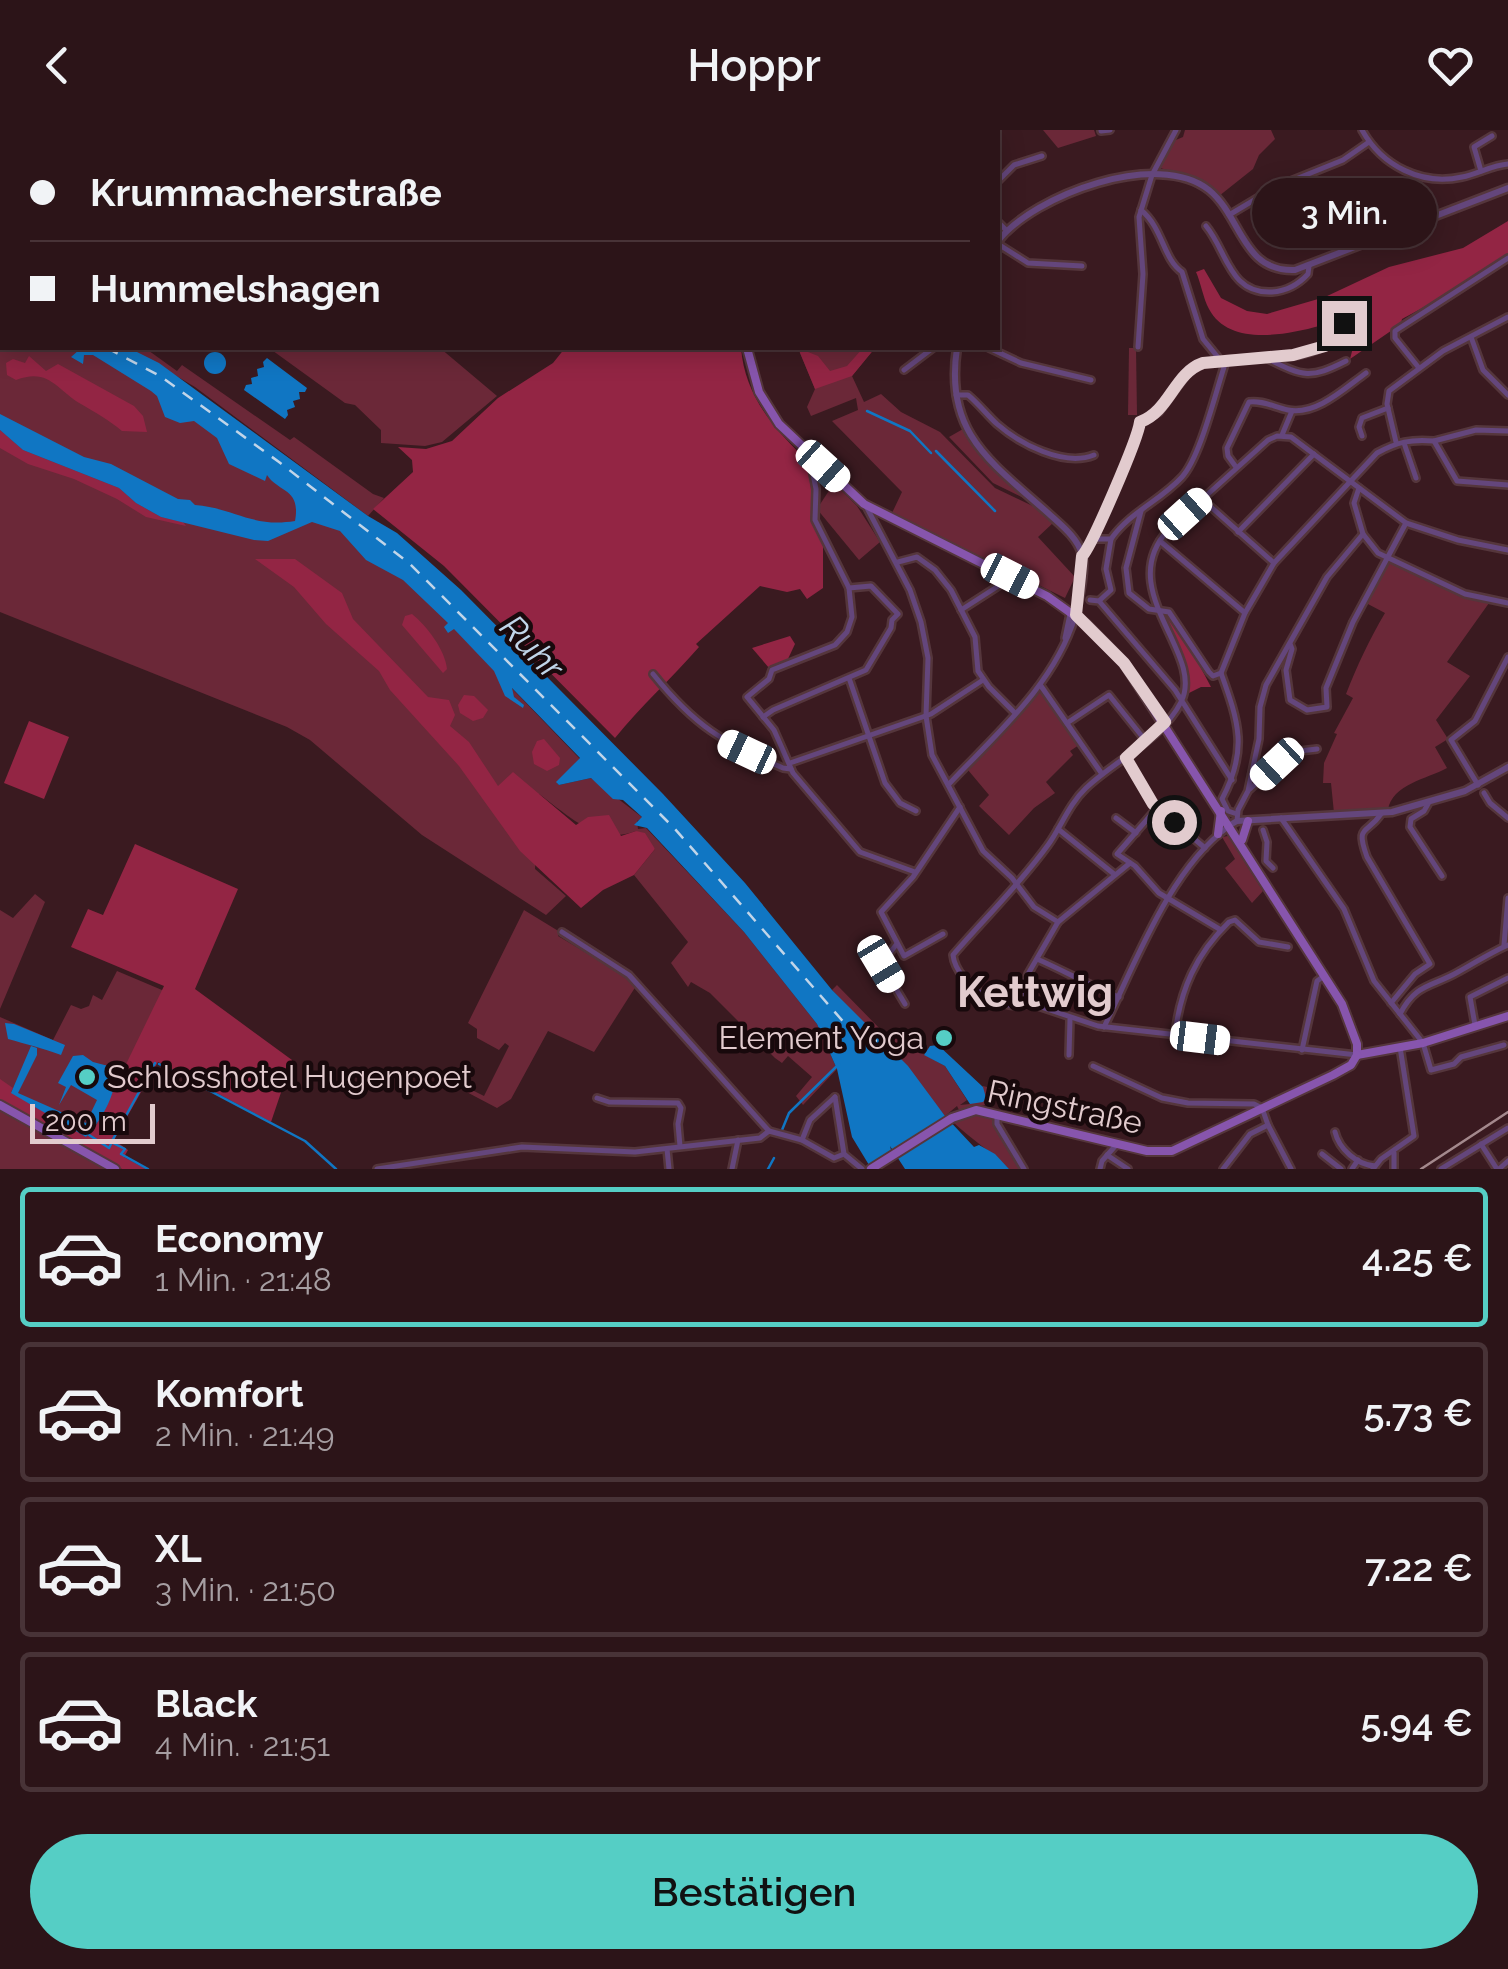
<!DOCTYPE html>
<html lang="de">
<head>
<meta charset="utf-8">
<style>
  body { margin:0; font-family:Raleway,sans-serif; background:#341d21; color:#f1f3f6; height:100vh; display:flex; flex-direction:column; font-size:38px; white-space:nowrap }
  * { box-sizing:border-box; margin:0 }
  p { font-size:32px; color:#a69ea2 }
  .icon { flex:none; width:55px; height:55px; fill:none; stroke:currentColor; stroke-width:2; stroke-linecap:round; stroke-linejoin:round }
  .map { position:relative; height:1039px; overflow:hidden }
  .sheet { display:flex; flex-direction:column; background:#2c1418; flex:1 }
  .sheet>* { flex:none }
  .hud { position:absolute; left:0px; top:0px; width:1000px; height:220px; box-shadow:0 5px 25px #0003,0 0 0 2px #483337; display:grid; align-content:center; height:220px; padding:0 30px; background:#2c1418 }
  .scale { position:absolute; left:30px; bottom:25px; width:125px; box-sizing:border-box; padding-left:10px; border:5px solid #e2cbce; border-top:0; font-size:28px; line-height:35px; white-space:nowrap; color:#e2cbce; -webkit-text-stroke:8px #18090c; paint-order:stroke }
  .end { position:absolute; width:45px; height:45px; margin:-22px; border:12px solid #e2cbce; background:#111; box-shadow:0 0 0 5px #111 }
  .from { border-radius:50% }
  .bubble { position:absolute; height:70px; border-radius:35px; background:#2c1418; box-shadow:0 5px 25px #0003,0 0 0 2px #483337; font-size:32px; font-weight:600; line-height:70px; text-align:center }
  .car { position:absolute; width:30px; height:60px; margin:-30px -15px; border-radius:12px; box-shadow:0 0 8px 2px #0007; background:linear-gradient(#fff 24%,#345 0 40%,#fff 0 76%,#345 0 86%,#fff 0) }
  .hud b { display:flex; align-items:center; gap:35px; height:95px; font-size:38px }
  .hud b+b { border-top:2px solid #483337 }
  .hud i { width:25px; height:25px; background:#f1f3f6 }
  ul { padding:18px 0 0; list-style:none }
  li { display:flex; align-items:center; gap:30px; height:140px; margin:0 20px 15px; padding:0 10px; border:5px solid #483337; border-radius:10px }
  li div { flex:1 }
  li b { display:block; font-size:38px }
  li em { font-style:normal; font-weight:600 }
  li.current { border-color:#55cec5 }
  li>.icon { width:90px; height:90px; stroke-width:1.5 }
  .primary-button { display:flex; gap:20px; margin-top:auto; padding:20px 30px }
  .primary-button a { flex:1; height:115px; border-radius:60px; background:#55cec5; color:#111; font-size:40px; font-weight:600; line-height:115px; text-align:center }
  header { display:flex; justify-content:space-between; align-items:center; height:130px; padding:0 30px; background:#2c1418; font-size:45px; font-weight:600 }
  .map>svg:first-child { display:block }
  .green { fill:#6b2838 }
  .forest { fill:#932544 }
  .water { fill:#1076c3 }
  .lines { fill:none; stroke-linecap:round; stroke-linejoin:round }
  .stream { stroke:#1076c3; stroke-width:2.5 }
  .ferry { stroke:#c1d5e9; stroke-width:2.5; stroke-dasharray:12 10; stroke-linecap:butt }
  .minor-casing { stroke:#55363c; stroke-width:10 }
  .tertiary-casing { stroke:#55363c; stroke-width:11 }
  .secondary-casing { stroke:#55363c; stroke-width:12 }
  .minor { stroke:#64467c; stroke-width:5 }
  .tertiary { stroke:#64467c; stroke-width:6 }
  .secondary { stroke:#8755ad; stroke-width:8 }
  .rail { stroke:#a4898d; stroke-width:2.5 }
  .route { stroke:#e2cbce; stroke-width:12 }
  .poi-dot { fill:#55cec5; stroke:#18090c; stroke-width:4 }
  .labels { text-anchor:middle; stroke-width:9; stroke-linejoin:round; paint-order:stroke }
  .poi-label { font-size:32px; fill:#e2cbce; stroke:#18090c; text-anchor:end }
  .street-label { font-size:32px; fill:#e2cbce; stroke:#18090c }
  .water-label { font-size:35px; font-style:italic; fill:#c1d5e9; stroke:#18090c }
  .district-label { font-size:42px; font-weight:bold; fill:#e2cbce; stroke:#18090c }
</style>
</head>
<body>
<header><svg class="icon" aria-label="back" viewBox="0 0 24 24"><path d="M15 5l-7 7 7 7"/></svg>Hoppr<svg class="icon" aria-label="heart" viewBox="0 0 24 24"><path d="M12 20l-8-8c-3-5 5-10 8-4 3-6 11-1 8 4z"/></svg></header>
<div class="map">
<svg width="1508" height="1039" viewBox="0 0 1508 1039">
  <rect width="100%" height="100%" fill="#3a1a20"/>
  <!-- green -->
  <g class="green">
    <path d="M1043 0H1094L1096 6 1058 18Z"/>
    <path d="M1185 0H1271L1275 9 1259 25 1253 39 1219 66 1193 47 1160 38 1171 12 1183 7Z"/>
    <path d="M0 171 2 218H99L392 434 580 629 557 653 559 655 591 648 643 688 637 691 638 699 646 698 744 802 817 894 837 939 803 975 796 966 812 947 788 926 782 933 775 928 710 863 691 852 688 857 671 833 688 812 634 745 655 719 636 701C597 716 568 685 539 664L535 739 566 766 546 785 422 705 310 610 287 597 0 482Z"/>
    <path d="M129 218H145L177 241 182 235 290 310 294 307 373 364 384 368 368 386 195 257Z"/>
    <path d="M269 218H440L497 266 442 312 425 316 381 313V300L355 275 345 273Z"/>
    <path d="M798 218H875L852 246 864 272 881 264 901 282 940 302 995 358 1039 379 1053 393 1038 407 1075 447 1065 468 892 383 902 362 832 291 858 280 856 268 811 286 807 277 815 259Z"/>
    <path d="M1129 218H1136L1137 285H1128Z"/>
    <path d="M963 299 989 335 1032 372 993 353 949 307Z"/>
    <path d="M836 355 857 376 880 412 859 430 817 379 832 356Z"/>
    <path d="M1386 431 1464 467 1489 473 1447 532 1470 546 1436 590 1448 609 1435 617 1447 638C1427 649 1392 654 1388 680L1334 683 1331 653H1323L1324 633 1337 604 1334 603 1353 568 1346 564C1358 534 1368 512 1385 483L1366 473Z"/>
    <path d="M1040 562 1079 615 1070 621 1073 625 1046 652 1055 663 1034 678 1009 705 979 676 989 665 968 640Z"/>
    <path d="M1228 706 1263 761 1252 773 1225 738 1235 729 1222 707Z"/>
    <path d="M35 764 45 772 0 879V780L13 788Z"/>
    <path d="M524 780 560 802 558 806 627 847 636 856 594 922 548 901 511 969 497 978 440 948 442 945 484 966 509 916 505 913 499 920 477 908V899L468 893Z"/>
    <path d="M117 841 188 871 103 1029 0 970V887L53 910 71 875 81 879 89 876 93 865 102 870Z"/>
    <path d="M837 855 882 901 945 936 967 970 960 975 970 974 983 956 987 957 991 968 986 975 959 980 957 976 945 986 905 937 832 860Z"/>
    <path d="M0 980 107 1039H0Z"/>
    <path d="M973 985 992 987 1022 1039H1009C991 1021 972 1010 954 993Z"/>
  </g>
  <!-- forest -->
  <g class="forest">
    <path d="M1508 91V124L1450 163 1402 189 1401 194 1350 229 1362 183C1323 195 1235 228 1209 179 1203 168 1201 153 1196 142L1204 139 1221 168 1247 181 1267 184 1325 167 1389 137 1463 118Z"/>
    <path d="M565 218H741C745 267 775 300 810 333L812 387 823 415V458L807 469 800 459 787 462 760 456 696 514 699 517C671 549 641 576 615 608L444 436 373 379 413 342 412 330 398 317 426 319 452 311 498 268 553 233Z"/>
    <path d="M798 218 818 226 830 241 847 236 863 218H875L852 246 815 259Z"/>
    <path d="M29 226 46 241 58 234 134 276 143 286 147 302 122 301C109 290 96 283 81 274 57 260 49 237 16 250L7 245 6 233 13 229 25 233Z"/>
    <path d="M0 300 23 320 119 358 136 373 161 387 183 392 186 396 146 387 117 369 74 349 28 334 0 318Z"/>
    <path d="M255 429H295L342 463 353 489 428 567 449 570 455 585 450 596 469 612 498 656 513 642 576 695 588 687 609 685 621 706 636 701 645 703 655 719 634 745 603 760 581 778 520 721 459 636 390 560 379 541 326 494 294 457Z"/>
    <path d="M412 484C427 496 445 520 447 539L443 543 402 495 405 486Z"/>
    <path d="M1164 486H1168L1184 506 1211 557H1201L1187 564V540Z"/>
    <path d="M790 506 795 514 787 531 769 538 752 518Z"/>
    <path d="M464 565 474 566 488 580 483 588 473 591 460 583 458 575Z"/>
    <path d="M29 591 69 607 44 669 4 653Z"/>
    <path d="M544 609 560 628 559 635 547 641 534 634 532 622 537 611Z"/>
    <path d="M135 714 238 759 195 859 292 930 271 992 158 932 114 1010 128 1020 124 1027 146 1039H122L0 970V949L13 958 11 962 86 1007 96 996 164 856 71 817 88 779 103 785Z"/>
  </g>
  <!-- water -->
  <g class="water">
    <path d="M57 218H129L159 233 368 386 397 403 461 460 663 664 745 753 832 860 908 936 945 986 974 1017 979 1015 995 1024 1009 1039H905L890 1016 891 1020 869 1035 852 1007 837 939 817 894 744 802 647 698 634 695 642 687 623 670 613 669 591 648 559 655 556 652 580 628 512 558 514 567 524 575 523 578 505 566 494 541 454 499 448 503 444 497 448 493 403 450 366 430 340 401 312 392 268 411 254 410 161 387 136 373 119 358 23 320 0 300V284L84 327 111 334 178 369 190 370 195 375C234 378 252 398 295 391 301 358 279 363 267 345L265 351 229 334 217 308 194 291 180 293 165 287 157 266 151 261 93 225H84L83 234 71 227 79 220Z"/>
    <circle cx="215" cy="233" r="11"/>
    <path d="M267 228 307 258 305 262H299L300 269 293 271 295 277 287 280 288 285 285 289 244 260 246 255 252 254 251 248 258 246 257 239 264 237 263 232Z"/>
    <path d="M5 893 14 894 65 915 61 925C42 918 26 914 8 909Z"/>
    <path d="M938 915 983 957 986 968 983 972 970 974 945 936 924 925 930 916Z"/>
    <path d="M31 916 37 918V925L18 963 86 993 97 970 71 955 59 975 66 957 58 953 73 926 83 925 93 932 116 938C117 963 103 988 86 1007L11 963Z"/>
  </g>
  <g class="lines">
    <!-- stream -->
    <g class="stream">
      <path d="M337 0 339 1"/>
      <path d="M736 2V0"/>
      <path d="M907 2 910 0"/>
      <path d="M867 281 910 301 931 323"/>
      <path d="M936 321 995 381"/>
      <path d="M159 934 305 1011 336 1039"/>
      <path d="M782 1000 789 983 839 934"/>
      <path d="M86 1003 109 1018 112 1012"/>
      <path d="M112 1011 155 933"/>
      <path d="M113 1013 125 1019 121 1024 148 1039"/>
      <path d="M768 1039 774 1028"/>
    </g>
    <!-- ferry -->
    <g class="ferry">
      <path d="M0 164 2 165"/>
      <path d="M107 218 160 246 279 332 410 434 675 699 854 904 877 911"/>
    </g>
    <!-- minor casing -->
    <g class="minor-casing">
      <g id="minor">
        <path d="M419 0 428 2"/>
        <path d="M433 0 434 2"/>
        <path d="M449 0 450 2"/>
        <path d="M534 0 535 2"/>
        <path d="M1362 0C1382 36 1422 56 1462 47 1478 44 1492 35 1508 34"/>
        <path d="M1101 1 1110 0"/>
        <path d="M491 2V0"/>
        <path d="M872 2 877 0"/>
        <path d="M1481 41 1474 17 1492 6"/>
        <path d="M998 51 1014 35 1042 26"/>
        <path d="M1141 80C1163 98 1163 129 1182 142L1203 209 1221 231"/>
        <path d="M1229 85 1276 57 1343 30 1369 12"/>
        <path d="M998 92 1006 100"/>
        <path d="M1206 96C1227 121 1229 164 1272 162 1287 161 1298 155 1308 144L1309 136"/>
        <path d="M998 114 1028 133 1082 136"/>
        <path d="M1471 207 1483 240 1508 265"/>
        <path d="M1138 217 1143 144 1139 87 1152 45 1176 0"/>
        <path d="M989 218 1021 233 1091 250"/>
        <path d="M1268 229C1304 247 1310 249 1346 231"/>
        <path d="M1419 238 1395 208V201L1508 128"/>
        <path d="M904 240 933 218"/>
        <path d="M956 265H968C979 274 987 285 997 294 1020 314 1064 337 1094 325"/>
        <path d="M1282 305 1292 281"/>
        <path d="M1362 306 1359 297 1362 288 1388 278"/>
        <path d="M1434 311 1476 300 1508 301"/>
        <path d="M1396 312 1387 274 1389 261 1443 221 1508 187"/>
        <path d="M1404 313 1416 348"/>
        <path d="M815 330 812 339 816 359 815 390 849 458 852 487 847 502 835 515 772 540 769 549 747 567 774 600 793 643 860 722 915 742"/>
        <path d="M1236 337 1228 326 1227 318 1249 272C1262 270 1274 277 1288 280 1316 286 1345 258 1366 243"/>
        <path d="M1359 358 1354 373 1363 404 1378 423 1465 464 1508 473"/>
        <path d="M1202 369 1274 433"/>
        <path d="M866 376 910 460 921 492 928 528 926 586 932 625 983 721 1012 748 1034 777 1058 792"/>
        <path d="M1141 381 1126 438 1129 463 1149 479 1169 482 1209 542 1213 546 1221 543"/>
        <path d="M1238 402 1314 324"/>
        <path d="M1092 409H1111C1130 382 1160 371 1182 347 1201 326 1216 260 1226 231"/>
        <path d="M1160 411 1245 483"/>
        <path d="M1082 426C1092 418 1138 309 1140 292L1159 282 1192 237C1233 220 1286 238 1325 216 1337 209 1343 193 1360 184"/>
        <path d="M898 432 917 427 935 440 951 460 975 507 978 541 989 557 1015 583"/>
        <path d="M1090 470 1099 471 1175 560 1232 650"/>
        <path d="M1100 470 1111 460 1106 439 1111 409"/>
        <path d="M961 480 1003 453"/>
        <path d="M1065 508 1070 484"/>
        <path d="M1290 514 1292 519 1286 540 1290 570 1307 580 1327 577 1326 558 1353 492 1406 393"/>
        <path d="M1221 543 1245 483 1274 433 1377 323C1397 312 1411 309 1434 311L1457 351 1508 355"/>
        <path d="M1221 543C1239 593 1248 620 1222 669L1228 681 1237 684"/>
        <path d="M653 544C695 596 722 612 783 638L791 639"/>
        <path d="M849 548 885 653 900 673 916 681"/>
        <path d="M1041 556 1102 644"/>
        <path d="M763 587 773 580 866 540 891 498 892 490 898 484 871 456 849 458"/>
        <path d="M1067 593 1109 565 1145 610"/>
        <path d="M1126 629 1153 674 1205 718"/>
        <path d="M790 633 931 584 983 550"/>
        <path d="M949 654C996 604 1054 555 1075 487"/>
        <path d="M1478 655 1451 610 1475 591 1508 527"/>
        <path d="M1250 659 1291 622 1317 619"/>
        <path d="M1484 663 1490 673 1508 688"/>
        <path d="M1428 674 1424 681 1411 689 1410 697 1442 746"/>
        <path d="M1157 678 1117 724 1135 736 1159 763 1221 800"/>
        <path d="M1381 684C1367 705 1355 694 1367 727L1430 834 1415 844 1391 873"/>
        <path d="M1116 688 1136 703"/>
        <path d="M1281 688 1344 779 1374 851 1423 913 1431 940 1454 934 1461 927 1504 915"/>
        <path d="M1237 691 1238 680 1248 661 1259 609 1260 577 1266 555 1327 447 1363 404"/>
        <path d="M1058 699 1114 744"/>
        <path d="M1263 700 1267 712 1266 731 1273 738"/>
        <path d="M1130 733 1058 792 1028 844 1024 856 1026 866 1035 875 1098 896 1357 925"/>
        <path d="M562 802 629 845 769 1001"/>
        <path d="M943 804 904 826 881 782 913 747 960 677"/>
        <path d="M896 815 881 834 905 874"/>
        <path d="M1504 815 1508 768"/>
        <path d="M1037 829C1065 841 1090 856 1119 867"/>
        <path d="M1032 872C1006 887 956 854 953 825 984 789 1020 754 1048 715 1061 697 1069 674 1086 658 1115 630 1162 610 1181 572 1206 523 1113 461 1168 400L1268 310 1277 306 1291 307 1406 393 1458 410 1508 420"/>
        <path d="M1400 884C1416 853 1432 857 1458 842 1474 833 1492 822 1508 815"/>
        <path d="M1475 895 1470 867 1508 848"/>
        <path d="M1104 897C1135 834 1170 739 1228 697"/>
        <path d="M1175 905C1180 860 1196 824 1229 792L1235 790 1259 812 1288 817"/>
        <path d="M1302 920 1317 851 1324 846"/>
        <path d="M1069 925 1070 889"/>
        <path d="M1093 936 1162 968 1188 973 1254 974 1262 978 1268 995 1250 1004 1223 1039"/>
        <path d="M835 967 844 1024 862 1039"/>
        <path d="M597 968 609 972 678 973 681 978 678 994 680 1016"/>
        <path d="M997 987V994L1024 1039"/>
        <path d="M1268 995 1291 1039"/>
        <path d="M1335 1002C1339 1019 1357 1035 1375 1036"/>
        <path d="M802 1010 810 990 835 967"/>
        <path d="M1481 1014 1497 1039"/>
        <path d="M667 1019 669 1039"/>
        <path d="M1322 1024 1341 1039"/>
        <path d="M1107 1025 1128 1039"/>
        <path d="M377 1039 522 1017 635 1022 760 1008 769 1001 802 1010 834 1028 844 1024"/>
        <path d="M732 1039 738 1010"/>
        <path d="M1100 1039 1102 1031 1117 1014"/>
        <path d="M1352 1039 1358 1030"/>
        <path d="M1373 1039 1381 1029 1414 1006 1400 917"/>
        <path d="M1394 1039V1023"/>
        <path d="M1441 1039 1508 998"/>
        <path d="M1499 1039 1508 1031"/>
      </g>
    </g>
    <!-- tertiary casing -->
    <g class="tertiary-casing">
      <g id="tertiary">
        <path d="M823 2 825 0"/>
        <path d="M998 111C1034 65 1158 19 1209 60 1242 87 1242 142 1295 140L1508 58"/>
        <path d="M957 218C944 303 991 332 1048 383 1061 395 1077 407 1082 424 1086 438 1079 471 1075 485"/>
        <path d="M1230 695 1237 691 1392 682 1465 661 1508 637"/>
      </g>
    </g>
    <!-- secondary casing -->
    <g class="secondary-casing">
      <g id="secondary">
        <path d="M146 0 150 2"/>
        <path d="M731 0V2"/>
        <path d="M747 218 759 262 779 294 864 374 1047 466 1086 494 1124 533 1342 874 1357 914V925"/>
        <path d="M1218 704 1221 681"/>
        <path d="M1242 710 1248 691"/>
        <path d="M1357 925 1423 913 1508 886"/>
        <path d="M0 975 115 1039"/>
        <path d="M871 1039 952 988 976 980 1147 1021H1172L1333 945 1351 935 1357 925"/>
      </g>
    </g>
    <!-- minor -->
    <use href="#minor" class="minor"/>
    <!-- tertiary -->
    <use href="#tertiary" class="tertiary"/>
    <!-- secondary -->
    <use href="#secondary" class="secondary"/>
    <!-- rail -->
    <path class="rail" d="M1421 1039 1508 982"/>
  </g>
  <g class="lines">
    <!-- route -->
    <path class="route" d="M1174 692 1153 674 1126 628 1165 592 1124 533 1076 485 1082 426C1091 418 1138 309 1140 292 1170 281 1174 243 1203 233L1293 225 1325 216 1344 193"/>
  </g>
  <!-- markers -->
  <g class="poi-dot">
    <circle cx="944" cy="908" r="10"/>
    <circle cx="87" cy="947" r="10"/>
  </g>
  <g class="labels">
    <!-- poi labels -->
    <g class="poi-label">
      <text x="924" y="919">Element Yoga</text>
      <text x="107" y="958" text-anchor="start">Schlosshotel Hugenpoet</text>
    </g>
    <!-- street labels -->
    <g class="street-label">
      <text transform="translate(1065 977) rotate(12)" y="11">Ringstraße</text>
    </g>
    <!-- water labels -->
    <g class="water-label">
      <text transform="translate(532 517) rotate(46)" y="12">Ruhr</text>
    </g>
    <!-- district labels -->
    <g class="district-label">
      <text x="1035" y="877">Kettwig</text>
    </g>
  </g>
</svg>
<div class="scale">200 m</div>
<i class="end from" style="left:1174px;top:692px"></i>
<i class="end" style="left:1344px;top:193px"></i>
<div class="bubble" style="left:1252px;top:48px;width:185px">3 Min.</div>
<i class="car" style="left:823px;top:336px;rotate:132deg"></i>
<i class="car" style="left:1185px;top:384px;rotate:48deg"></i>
<i class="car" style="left:1010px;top:446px;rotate:117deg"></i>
<i class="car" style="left:747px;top:622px;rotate:295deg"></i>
<i class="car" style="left:1277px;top:634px;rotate:227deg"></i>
<i class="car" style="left:881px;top:834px;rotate:149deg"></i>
<i class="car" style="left:1200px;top:908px;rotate:97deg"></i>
<div class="hud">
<b><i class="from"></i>Krummacherstraße</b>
<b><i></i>Hummelshagen</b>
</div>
</div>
<section class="sheet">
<ul>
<li class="current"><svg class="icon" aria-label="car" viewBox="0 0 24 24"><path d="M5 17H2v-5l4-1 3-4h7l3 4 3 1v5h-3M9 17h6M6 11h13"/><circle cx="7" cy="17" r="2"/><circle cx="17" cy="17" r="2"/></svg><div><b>Economy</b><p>1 Min. · 21:48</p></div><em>4.25 €</em></li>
<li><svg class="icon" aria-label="car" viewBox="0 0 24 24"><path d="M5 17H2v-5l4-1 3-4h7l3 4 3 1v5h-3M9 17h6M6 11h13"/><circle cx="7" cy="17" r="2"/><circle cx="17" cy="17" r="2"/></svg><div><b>Komfort</b><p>2 Min. · 21:49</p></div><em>5.73 €</em></li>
<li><svg class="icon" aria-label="car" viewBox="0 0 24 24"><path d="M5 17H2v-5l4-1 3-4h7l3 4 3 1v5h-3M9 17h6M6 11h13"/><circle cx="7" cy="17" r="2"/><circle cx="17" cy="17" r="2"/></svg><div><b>XL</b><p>3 Min. · 21:50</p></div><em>7.22 €</em></li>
<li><svg class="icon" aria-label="car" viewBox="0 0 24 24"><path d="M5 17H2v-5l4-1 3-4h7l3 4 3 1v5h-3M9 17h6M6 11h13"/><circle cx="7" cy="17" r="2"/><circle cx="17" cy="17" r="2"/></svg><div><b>Black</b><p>4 Min. · 21:51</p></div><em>5.94 €</em></li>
</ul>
<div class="primary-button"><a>Bestätigen</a></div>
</section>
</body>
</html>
